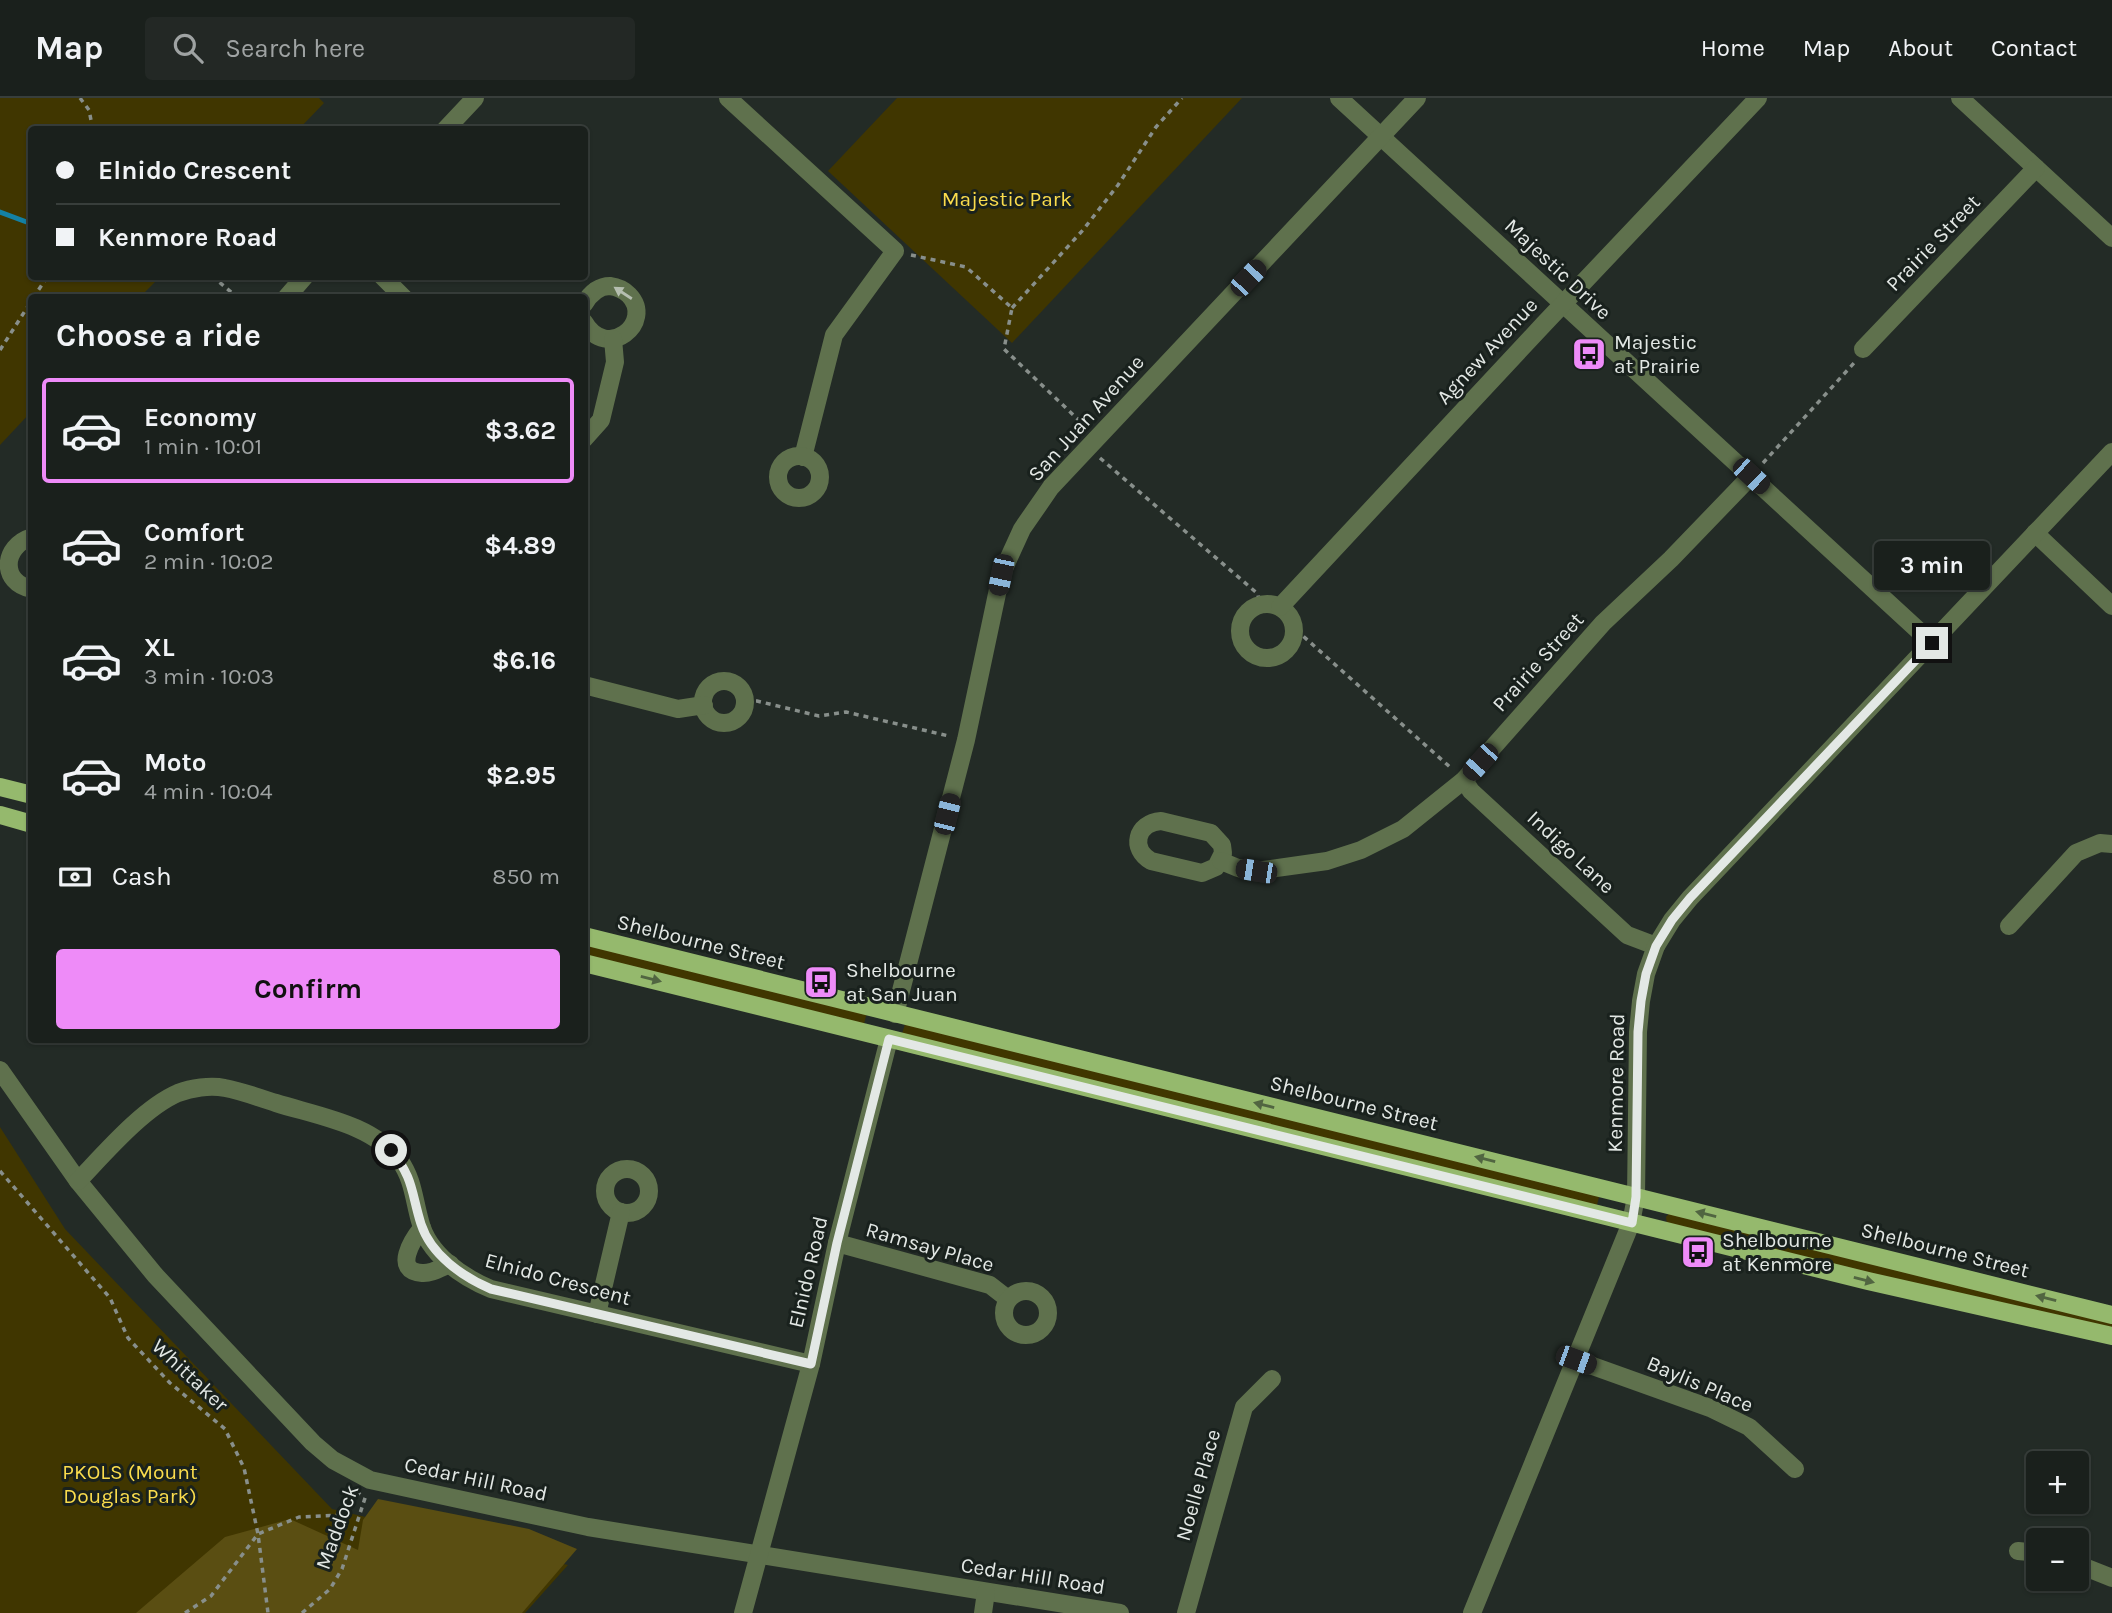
<!DOCTYPE html>
<html lang="en">
<head>
<meta charset="utf-8">
<style>
  body { margin:0; font-family:Karla,sans-serif; background:#232825; color:#f1f3f6; height:100vh; display:flex; flex-direction:column; font-size:26px; white-space:nowrap }
  * { box-sizing:border-box; margin:0 }
  p { font-size:23px; color:#9fa3a3 }
  .icon { flex:none; width:38px; height:38px; fill:none; stroke:currentColor; stroke-width:2; stroke-linecap:round; stroke-linejoin:round }
  .map { position:relative; flex:1; overflow:hidden }
  .details { position:absolute; left:28px; top:196px; width:560px; height:749px; display:flex; flex-direction:column; background:#1a201c; border-radius:7px; box-shadow:0 2px 5px #0004,0 0 0 2px #383e3b }
  .details>* { flex:none }
  .top-card { position:absolute; left:28px; top:28px; width:560px; height:154px; border-radius:7px; box-shadow:0 2px 5px #0004,0 0 0 2px #383e3b; display:grid; align-content:center; height:154px; padding:0 28px; background:#1a201c }
  .fabs { position:absolute; left:2026px; top:1353px; display:grid; gap:14px }
  .fabs a { display:grid; place-items:center; width:63px; height:63px; border-radius:7px; background:#1a201c; box-shadow:0 2px 5px #0004,0 0 0 2px #383e3b; font-size:35px }
  .end { position:absolute; width:32px; height:32px; margin:-16px; border:9px solid #e3e8e5; background:#111; box-shadow:0 0 0 4px #111 }
  .from { border-radius:50% }
  .bubble { position:absolute; height:49px; border-radius:7px; background:#1a201c; box-shadow:0 2px 5px #0004,0 0 0 2px #383e3b; font-size:23px; font-weight:700; line-height:49px; text-align:center }
  .car { position:absolute; width:21px; height:42px; margin:-21px -10px; border-radius:9px; box-shadow:0 0 5px 2px #0007; background:linear-gradient(#222 24%,#8ab4d8 0 40%,#222 0 76%,#8ab4d8 0 86%,#222 0) }
  .top-card b { display:flex; align-items:center; gap:24px; height:66px; font-size:26px }
  .top-card b+b { border-top:2px solid #383e3b }
  .top-card i { width:18px; height:18px; background:#f1f3f6 }
  ul { padding:0; list-style:none }
  li { display:flex; align-items:center; gap:21px; height:105px; margin:0 14px 10px; padding:0 14px; border:4px solid transparent; border-radius:7px }
  li div { flex:1 }
  li b { display:block; font-size:26px }
  li em { font-style:normal; font-weight:700 }
  li.current { border-color:#ee8bf8 }
  li>.icon { width:63px; height:63px; stroke-width:1.5 }
  h2 { padding:0 28px; font-size:32px; line-height:84px }
  .pay { display:flex; align-items:center; gap:18px; height:77px; padding:0 28px; font-size:26px }
  .pay p { margin-inline-start:auto }
  .cta { display:flex; gap:14px; margin-top:auto; padding:14px 28px }
  .cta a { flex:1; height:80px; border-radius:7px; background:#ee8bf8; color:#111; font-size:28px; font-weight:700; line-height:80px; text-align:center }
  header { display:flex; align-items:center; gap:42px; box-sizing:border-box; height:98px; padding:0 35px; background:#1a201c; border-bottom:2px solid #383e3b }
  header strong { font-size:33px }
  nav { display:flex; gap:38px; margin-inline-start:auto; font-size:24px }
  .search { width:490px; height:63px; background:#232825; display:flex; align-items:center; gap:18px; box-sizing:border-box; padding:0 24px; border-radius:7px; color:#9fa3a3; font-size:26px }
  .map>svg:first-child { display:block }
  .green { fill:#403600 }
  .forest { fill:#5a4e12 }
  .lines { fill:none; stroke-linecap:round; stroke-linejoin:round }
  .stream { stroke:#1481a4; stroke-width:5 }
  .path { stroke:#888f8b; stroke-width:3.5; stroke-dasharray:5 5; stroke-linecap:butt }
  .minor { stroke:#5f714d; stroke-width:18 }
  .major { stroke:#95b96d; stroke-width:18 }
  .oneway { fill:#b5beb0 }
  .oneway2 { fill:#516541 }
  .route { stroke:#e3e8e5; stroke-width:9 }
  .labels { text-anchor:middle; stroke-width:6; stroke-linejoin:round; paint-order:stroke }
  .park-label { font-size:21px; fill:#fadc4c; stroke:#19211d }
  .street-label { font-size:21px; fill:#e3e8e5; stroke:#19211d }
  .poi-label { font-size:21px; fill:#e3e8e5; stroke:#19211d; text-anchor:start }
</style>
</head>
<body>
<header>
<strong>Map</strong>
<div class="search"><svg class="icon" aria-label="search" viewBox="0 0 24 24"><circle cx="10" cy="10" r="6"/><path d="M15 15l6 6"/></svg>Search here</div>
<nav><a>Home</a><a>Map</a><a>About</a><a>Contact</a></nav>
</header>
<div class="map">
<svg width="2112" height="1515" viewBox="0 0 2112 1515">
  <rect width="100%" height="100%" fill="#232b26"/>
  <!-- green -->
  <g class="green">
    <path d="M0 0H319L324 5 299 31 32 32V178L160 179 140 199 32 200 31 314 0 347Z"/>
    <path d="M897 0H1242L1012 245 828 73Z"/>
    <path d="M584 843 867 914 863 930 585 860Z"/>
    <path d="M906 923 1600 1095 1596 1111 901 939Z"/>
    <path d="M0 1029 65 1131 332 1411 568 1467 525 1515H0Z"/>
    <path d="M1670 1114 2112 1221V1234L1667 1126 1666 1119Z"/>
  </g>
  <!-- forest -->
  <path class="forest" d="M378 1401 529 1431 577 1451 522 1515H136L225 1439 290 1421 358 1452 363 1422Z"/>
  <g class="lines">
    <!-- stream -->
    <path class="stream" d="M0 114 32 126"/>
    <!-- path -->
    <g class="path">
      <path d="M80 0 89 12 93 32"/>
      <path d="M911 157 966 169 1012 210 1004 251 1086 329"/>
      <path d="M212 178 238 200"/>
      <path d="M33 200 48 178"/>
      <path d="M1012 210 1083 132 1118 87 1156 29 1182 0"/>
      <path d="M0 252 32 202"/>
      <path d="M1100 360 1258 496 1259 507"/>
      <path d="M1763 365 1854 265"/>
      <path d="M1294 536 1303 538 1451 670"/>
      <path d="M746 603H757L819 618 846 614 949 638"/>
      <path d="M0 1073 110 1200 128 1240 170 1285 225 1331 244 1370 258 1436 268 1515"/>
      <path d="M185 1515 211 1498 258 1436 299 1419 339 1417 360 1394"/>
      <path d="M302 1515 330 1491 342 1471 366 1397"/>
    </g>
    <!-- minor -->
    <g class="minor">
      <path d="M728 0 895 153 834 237 803 359"/>
      <path d="M1339 0 1932 545"/>
      <path d="M1960 0 2112 140"/>
      <path d="M445 32 475 0"/>
      <path d="M382 178 404 200"/>
      <path d="M286 200 305 178"/>
      <path d="M584 206C590 196 598 188 610 188 618 189 624 192 629 197 655 224 607 264 584 224"/>
      <path d="M1863 251 2036 70"/>
      <path d="M584 341 601 322 615 264 613 241"/>
      <circle cx="799" cy="379" r="21"/>
      <path d="M2035 435 2112 508"/>
      <path d="M32 439C2 448 0 485 32 491"/>
      <circle cx="1267" cy="533" r="27"/>
      <path d="M1280 509 1543 227 1758 0"/>
      <circle cx="724" cy="604" r="21"/>
      <path d="M584 587 678 611 704 607"/>
      <path d="M1464 682 1471 693 1627 837 1656 848"/>
      <path d="M1161 723 1211 735 1222 747 1223 755 1216 769 1202 775 1151 763C1130 751 1136 725 1161 723Z"/>
      <path d="M1221 763 1238 770 1256 773 1327 763 1361 752 1403 731 1464 682 1603 525 1671 461 1751 378"/>
      <path d="M2009 828 2076 755 2100 745 2112 746"/>
      <path d="M895 916 966 642 1001 477 1022 431 1051 389 1417 0"/>
      <path d="M0 972 78 1083 155 1177 313 1345 333 1362 370 1382 588 1429 1120 1515"/>
      <circle cx="627" cy="1093" r="22"/>
      <path d="M78 1083C104 1056 143 1010 178 995 191 990 210 987 225 990 242 993 259 1000 276 1005 317 1018 373 1026 400 1063 413 1081 414 1102 420 1123 428 1156 462 1179 491 1191L811 1266"/>
      <path d="M422 1130C413 1141 392 1173 422 1175 431 1176 442 1169 450 1166"/>
      <path d="M837 1145 990 1187 1008 1201"/>
      <circle cx="1026" cy="1215" r="22"/>
      <path d="M597 1216 621 1114"/>
      <path d="M1576 1262 1710 1310 1749 1329 1795 1371"/>
      <path d="M2018 1453 2039 1455"/>
      <path d="M2077 1466 2112 1480"/>
      <path d="M743 1515 811 1266 837 1145 889 941"/>
      <path d="M983 1515 986 1494"/>
      <path d="M1186 1515 1244 1309 1272 1281"/>
      <path d="M1472 1515 1631 1125 1636 1099 1638 934 1641 903 1646 876 1656 848 1672 822 1690 800 2112 354"/>
    </g>
    <!-- major -->
    <g class="major">
      <path d="M0 689 32 697"/>
      <path d="M0 717 32 726"/>
      <path d="M584 838 2112 1217"/>
      <path d="M584 865 1868 1183 2112 1238"/>
    </g>
  </g>
  <!-- one-way arrows -->
  <defs><path id="oneway-solid" d="M-6-.8H1V-3.2L6.5 0L1 3.2V.8H-6Z" transform="scale(1.75)"/></defs>
  <use class="oneway" href="#oneway-solid" transform="translate(623 195) rotate(-147)"/>
  <g class="oneway2">
    <use href="#oneway-solid" transform="translate(651 881) rotate(14)"/>
    <use href="#oneway-solid" transform="translate(1264 1007) rotate(-166)"/>
    <use href="#oneway-solid" transform="translate(1485 1061) rotate(-166)"/>
    <use href="#oneway-solid" transform="translate(1706 1116) rotate(-166)"/>
    <use href="#oneway-solid" transform="translate(1864 1182) rotate(14)"/>
    <use href="#oneway-solid" transform="translate(2046 1200) rotate(-166)"/>
  </g>
  <g class="lines">
    <!-- route -->
    <path class="route" d="M391 1052C414 1081 411 1094 421 1126 431 1157 463 1179 491 1191L811 1266 837 1145 889 941 1632 1125 1636 1099 1638 934 1641 903 1646 876 1656 848 1672 822 1690 800 1932 545"/>
  </g>
  <!-- icons -->
  <defs>
    <g id="bus-square" transform="scale(1.75)"><rect x="-9" y="-9" width="18" height="18" rx="4" fill="#ee8bf8" stroke="#19211d"/><path d="M-5-6H5V4H4V6H2V4H-2V6H-4V4H-5ZM-3.5-4V0h7V-4ZM-3.5 1.2v1.5H-2V1.2ZM2 1.2v1.5H3.5V1.2Z" fill="#111"/></g>
  </defs>
  <g fill-rule="evenodd">
    <use href="#bus-square" x="1589" y="256"/>
    <use href="#bus-square" x="821" y="884"/>
    <use href="#bus-square" x="1698" y="1154"/>
  </g>
  <g class="labels">
    <!-- park labels -->
    <g class="park-label">
      <text x="1007" y="108">Majestic Park</text>
      <text x="130" y="1381">PKOLS (Mount<tspan x="130" dy="24">Douglas Park)</tspan></text>
    </g>
    <!-- street labels -->
    <g class="street-label">
      <text transform="translate(1933 145) rotate(-46)" y="7">Prairie Street</text>
      <text transform="translate(1558 171) rotate(43)" y="7">Majestic Drive</text>
      <text transform="translate(1487 253) rotate(-47)" y="7">Agnew Avenue</text>
      <text transform="translate(1086 320) rotate(-48)" y="7">San Juan Avenue</text>
      <text transform="translate(1538 564) rotate(-48)" y="7">Prairie Street</text>
      <text transform="translate(1571 754) rotate(43)" y="7">Indigo Lane</text>
      <text transform="translate(701 844) rotate(14)" y="7">Shelbourne Street</text>
      <text transform="translate(1616 985) rotate(-89)" y="7">Kenmore Road</text>
      <text transform="translate(1354 1005) rotate(14)" y="7">Shelbourne Street</text>
      <text transform="translate(930 1149) rotate(16)" y="7">Ramsay Place</text>
      <text transform="translate(1945 1152) rotate(14)" y="7">Shelbourne Street</text>
      <text transform="translate(808 1174) rotate(-77)" y="7">Elnido Road</text>
      <text transform="translate(558 1181) rotate(15)" y="7">Elnido Crescent</text>
      <text transform="translate(190 1277) rotate(43)" y="7">Whittaker</text>
      <text transform="translate(1700 1286) rotate(23)" y="7">Baylis Place</text>
      <text transform="translate(476 1381) rotate(12)" y="7">Cedar Hill Road</text>
      <text transform="translate(1198 1387) rotate(-74)" y="7">Noelle Place</text>
      <text transform="translate(337 1429) rotate(-70)" y="7">Maddock</text>
      <text transform="translate(1033 1478) rotate(9)" y="7">Cedar Hill Road</text>
    </g>
    <!-- poi labels -->
    <g class="poi-label">
      <text x="1614" y="251">Majestic<tspan x="1614" dy="24">at Prairie</tspan></text>
      <text x="846" y="879">Shelbourne<tspan x="846" dy="24">at San Juan</tspan></text>
      <text x="1722" y="1149">Shelbourne<tspan x="1722" dy="24">at Kenmore</tspan></text>
    </g>
  </g>
</svg>
<div class="fabs">
<a>+</a>
<a>−</a>
</div>
<i class="end from" style="left:391px;top:1052px"></i>
<i class="end" style="left:1932px;top:545px"></i>
<div class="bubble" style="left:1874px;top:443px;width:116px">3 min</div>
<i class="car" style="left:1248px;top:180px;rotate:43deg"></i>
<i class="car" style="left:1751px;top:378px;rotate:133deg"></i>
<i class="car" style="left:1001px;top:477px;rotate:192deg"></i>
<i class="car" style="left:1480px;top:664px;rotate:222deg"></i>
<i class="car" style="left:947px;top:716px;rotate:14deg"></i>
<i class="car" style="left:1256px;top:773px;rotate:279deg"></i>
<i class="car" style="left:1576px;top:1262px;rotate:110deg"></i>
<div class="top-card">
<b><i class="from"></i>Elnido Crescent</b>
<b><i></i>Kenmore Road</b>
</div>
<section class="details">
<h2>Choose a ride</h2>
<ul>
<li class="current"><svg class="icon" aria-label="car" viewBox="0 0 24 24"><path d="M5 17H2v-5l4-1 3-4h7l3 4 3 1v5h-3M9 17h6M6 11h13"/><circle cx="7" cy="17" r="2"/><circle cx="17" cy="17" r="2"/></svg><div><b>Economy</b><p>1 min · 10:01</p></div><em>$3.62</em></li>
<li><svg class="icon" aria-label="car" viewBox="0 0 24 24"><path d="M5 17H2v-5l4-1 3-4h7l3 4 3 1v5h-3M9 17h6M6 11h13"/><circle cx="7" cy="17" r="2"/><circle cx="17" cy="17" r="2"/></svg><div><b>Comfort</b><p>2 min · 10:02</p></div><em>$4.89</em></li>
<li><svg class="icon" aria-label="car" viewBox="0 0 24 24"><path d="M5 17H2v-5l4-1 3-4h7l3 4 3 1v5h-3M9 17h6M6 11h13"/><circle cx="7" cy="17" r="2"/><circle cx="17" cy="17" r="2"/></svg><div><b>XL</b><p>3 min · 10:03</p></div><em>$6.16</em></li>
<li><svg class="icon" aria-label="car" viewBox="0 0 24 24"><path d="M5 17H2v-5l4-1 3-4h7l3 4 3 1v5h-3M9 17h6M6 11h13"/><circle cx="7" cy="17" r="2"/><circle cx="17" cy="17" r="2"/></svg><div><b>Moto</b><p>4 min · 10:04</p></div><em>$2.95</em></li>
</ul>
<div class="pay"><svg class="icon" aria-label="cash" viewBox="0 0 24 24"><path d="M3 7h18v10H3z"/><circle cx="12" cy="12" r="2"/></svg>Cash<p>850 m</p></div>
<div class="cta"><a>Confirm</a></div>
</section>
</div>
</body>
</html>
